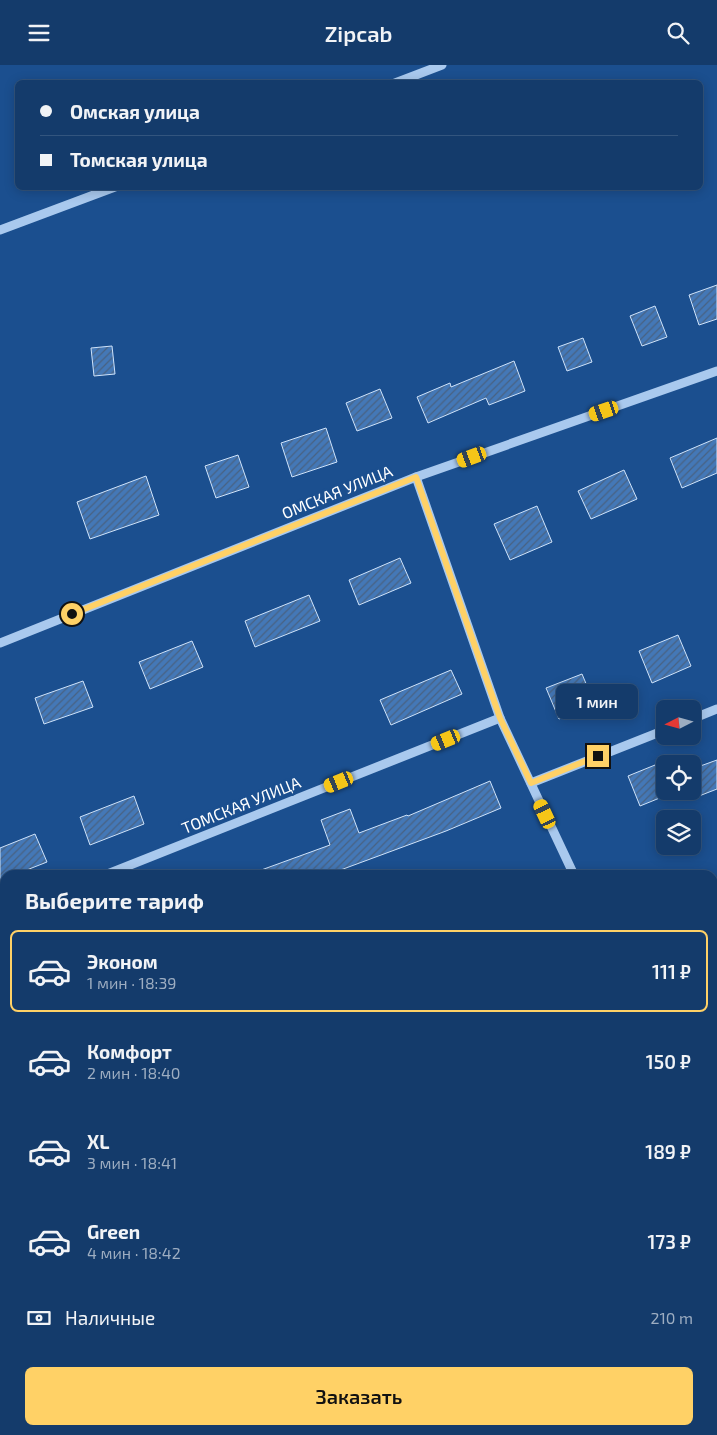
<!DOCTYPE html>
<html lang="ru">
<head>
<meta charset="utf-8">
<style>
  body { margin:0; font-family:"Exo 2",sans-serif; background:#1d4271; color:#f1f3f6; height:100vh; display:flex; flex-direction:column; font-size:19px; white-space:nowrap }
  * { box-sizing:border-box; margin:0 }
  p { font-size:16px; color:#9dadc1 }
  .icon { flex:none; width:28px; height:28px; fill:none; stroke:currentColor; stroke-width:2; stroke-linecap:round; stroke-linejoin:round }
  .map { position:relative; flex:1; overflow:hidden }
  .drawer { position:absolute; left:0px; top:805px; width:718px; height:565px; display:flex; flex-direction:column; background:#143b6b; border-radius:15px 15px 0 0; box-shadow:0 2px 12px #0003,0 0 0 1px #33557e }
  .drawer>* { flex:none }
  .hud { position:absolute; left:15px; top:15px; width:688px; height:110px; border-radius:8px; box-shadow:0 2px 12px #0003,0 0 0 1px #33557e; display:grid; align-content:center; height:110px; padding:0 25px; background:#143b6b }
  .needle { width:32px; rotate:264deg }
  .fabs { position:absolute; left:656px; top:635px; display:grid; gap:10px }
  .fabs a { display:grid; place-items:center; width:45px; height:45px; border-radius:8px; background:#143b6b; box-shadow:0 2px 12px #0003,0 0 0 1px #33557e; font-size:25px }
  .end { position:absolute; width:22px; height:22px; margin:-11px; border:6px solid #ffd166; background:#111; box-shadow:0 0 0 2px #111 }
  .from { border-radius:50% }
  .bubble { position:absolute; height:35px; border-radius:8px; background:#143b6b; box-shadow:0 2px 12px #0003,0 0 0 1px #33557e; font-size:16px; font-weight:600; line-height:35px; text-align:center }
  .car { position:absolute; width:15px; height:30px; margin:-15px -8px; border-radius:6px; box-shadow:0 0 4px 1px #0007; background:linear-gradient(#f5c518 24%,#345 0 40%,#f5c518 0 76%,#345 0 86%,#f5c518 0) }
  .hud b { display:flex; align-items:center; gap:18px; height:48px; font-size:19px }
  .hud b+b { border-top:1px solid #33557e }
  .hud i { width:12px; height:12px; background:#f1f3f6 }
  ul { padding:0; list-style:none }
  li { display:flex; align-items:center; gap:15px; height:82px; margin:0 10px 8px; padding:0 15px; border:2px solid transparent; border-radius:8px }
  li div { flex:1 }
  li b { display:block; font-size:19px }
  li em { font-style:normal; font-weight:600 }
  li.active { border-color:#ffd166 }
  li>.icon { width:45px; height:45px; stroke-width:1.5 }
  h2 { padding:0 25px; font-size:22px; line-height:60px }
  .pay { display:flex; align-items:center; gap:12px; height:55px; padding:0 25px; font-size:19px }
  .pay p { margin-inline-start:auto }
  .primary-button { display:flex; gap:10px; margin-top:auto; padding:10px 25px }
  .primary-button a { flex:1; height:58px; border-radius:8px; background:#ffd166; color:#111; font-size:20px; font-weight:600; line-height:58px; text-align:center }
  header { display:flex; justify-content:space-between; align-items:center; height:65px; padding:0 25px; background:#143b6b; font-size:22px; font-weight:600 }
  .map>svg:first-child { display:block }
  .building { fill:url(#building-hatch); stroke:#cfe3fa }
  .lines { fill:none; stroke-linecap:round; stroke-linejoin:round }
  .minor { stroke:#a9c9ee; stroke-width:9 }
  .route { stroke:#ffd166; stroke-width:6 }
  .labels { text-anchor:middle; stroke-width:5; stroke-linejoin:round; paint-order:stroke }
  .street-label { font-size:16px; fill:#fff; stroke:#1b4f8f }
</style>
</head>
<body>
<header><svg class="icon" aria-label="menu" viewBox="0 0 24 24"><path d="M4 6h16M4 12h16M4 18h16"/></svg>Zipcab<svg class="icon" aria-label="search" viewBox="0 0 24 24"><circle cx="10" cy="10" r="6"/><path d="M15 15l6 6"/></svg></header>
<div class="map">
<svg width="717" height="1370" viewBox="0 0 717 1370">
  <defs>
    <pattern id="building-hatch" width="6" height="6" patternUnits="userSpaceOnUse" patternTransform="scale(1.25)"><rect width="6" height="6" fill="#4478b7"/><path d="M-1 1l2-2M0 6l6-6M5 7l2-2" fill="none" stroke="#486282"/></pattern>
  </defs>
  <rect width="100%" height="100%" fill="#1b4f8f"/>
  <!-- building -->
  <g class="building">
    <path d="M717 220V254L699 260 689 230Z"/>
    <path d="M655 241 667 272 642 281 630 251Z"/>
    <path d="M583 273 592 297 567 306 558 282Z"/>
    <path d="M112 281 115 309 94 311 91 283Z"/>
    <path d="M514 296 525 326 489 340 486 333 428 358 417 332 450 318 451 322Z"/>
    <path d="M380 324 392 353 357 366 346 338Z"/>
    <path d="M326 363 337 397 292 412 281 378Z"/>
    <path d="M717 373V408L682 423 670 393Z"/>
    <path d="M238 390 249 422 216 433 205 401Z"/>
    <path d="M624 405 637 434 591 454 578 426Z"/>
    <path d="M146 411 159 450 90 474 77 437Z"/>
    <path d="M537 441 552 477 510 495 494 459Z"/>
    <path d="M400 493 411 518 359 540 349 515Z"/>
    <path d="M309 530 320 556 255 582 245 556Z"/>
    <path d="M678 570 691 601 652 618 639 586Z"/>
    <path d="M192 576 203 602 150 624 139 597Z"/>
    <path d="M451 605 462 629 391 660 380 635Z"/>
    <path d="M582 609 595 640 559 654 546 623Z"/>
    <path d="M83 616 93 642 44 659 35 633Z"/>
    <path d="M717 695V724L699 731 692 715V704Z"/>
    <path d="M655 700 667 730 640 741 628 711Z"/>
    <path d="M490 716 501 743 446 766 327 810H254L253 808 330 780 321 755 350 744 359 768 407 750 408 751Z"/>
    <path d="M134 731 144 759 90 780 80 752Z"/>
    <path d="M35 769 47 797 14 810H5V814L0 816V783Z"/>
  </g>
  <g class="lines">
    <!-- minor -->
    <g class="minor">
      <path d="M395 18 442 0"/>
      <path d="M0 165 115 122"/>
      <path d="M416 412 500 653 574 810"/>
      <path d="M0 578 416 412 717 306"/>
      <path d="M692 654 717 644"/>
      <path d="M531 718 665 665"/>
      <path d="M105 810 500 653"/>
      <path d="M0 852 5 850"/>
      <path d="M712 945 717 943"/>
      <path d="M712 1073 717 1082"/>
      <path d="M0 1084 5 1097"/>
      <path d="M0 1140 5 1138"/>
      <path d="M712 1245 717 1243"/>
      <path d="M116 1365 118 1370"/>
    </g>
  </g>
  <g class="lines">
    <!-- route -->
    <path class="route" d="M72 549 416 412 500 653 531 718 598 691"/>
  </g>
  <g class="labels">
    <!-- street labels -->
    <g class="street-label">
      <text transform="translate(337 427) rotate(-22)" y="6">ОМСКАЯ УЛИЦА</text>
      <text transform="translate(241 740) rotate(-22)" y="6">ТОМСКАЯ УЛИЦА</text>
    </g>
  </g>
</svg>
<div class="fabs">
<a><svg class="needle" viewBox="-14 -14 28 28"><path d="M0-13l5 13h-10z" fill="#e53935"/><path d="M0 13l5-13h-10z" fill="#9dadc1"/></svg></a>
<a><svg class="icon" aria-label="locate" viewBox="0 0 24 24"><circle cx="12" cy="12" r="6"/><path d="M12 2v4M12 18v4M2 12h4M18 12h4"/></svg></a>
<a><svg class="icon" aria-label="layers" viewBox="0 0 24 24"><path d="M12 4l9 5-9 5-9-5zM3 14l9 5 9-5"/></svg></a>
</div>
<i class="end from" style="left:72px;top:549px"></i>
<i class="end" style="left:598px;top:691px"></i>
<div class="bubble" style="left:556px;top:619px;width:82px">1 мин</div>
<i class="car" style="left:604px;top:346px;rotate:251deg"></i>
<i class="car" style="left:472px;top:392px;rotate:250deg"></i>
<i class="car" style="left:446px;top:675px;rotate:248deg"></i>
<i class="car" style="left:339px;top:717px;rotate:248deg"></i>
<i class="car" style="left:545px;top:749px;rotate:335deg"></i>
<div class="hud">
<b><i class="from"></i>Омская улица</b>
<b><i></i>Томская улица</b>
</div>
<section class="drawer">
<h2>Выберите тариф</h2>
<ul>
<li class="active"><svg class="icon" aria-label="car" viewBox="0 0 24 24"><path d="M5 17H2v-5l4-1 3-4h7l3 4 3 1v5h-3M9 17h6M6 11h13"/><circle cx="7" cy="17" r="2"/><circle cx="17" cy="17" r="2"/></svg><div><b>Эконом</b><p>1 мин · 18:39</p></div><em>111 ₽</em></li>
<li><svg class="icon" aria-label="car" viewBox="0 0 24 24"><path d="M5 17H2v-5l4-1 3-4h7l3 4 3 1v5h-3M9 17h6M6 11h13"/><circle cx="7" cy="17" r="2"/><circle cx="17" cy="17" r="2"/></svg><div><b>Комфорт</b><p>2 мин · 18:40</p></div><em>150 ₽</em></li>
<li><svg class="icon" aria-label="car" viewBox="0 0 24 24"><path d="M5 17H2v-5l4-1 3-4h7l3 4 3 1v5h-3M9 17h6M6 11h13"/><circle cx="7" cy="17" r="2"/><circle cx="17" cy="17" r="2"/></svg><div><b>XL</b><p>3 мин · 18:41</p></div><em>189 ₽</em></li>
<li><svg class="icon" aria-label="car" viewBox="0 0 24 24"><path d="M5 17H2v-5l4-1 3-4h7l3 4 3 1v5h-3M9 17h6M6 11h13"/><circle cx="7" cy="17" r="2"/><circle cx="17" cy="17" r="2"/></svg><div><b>Green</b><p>4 мин · 18:42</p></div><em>173 ₽</em></li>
</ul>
<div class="pay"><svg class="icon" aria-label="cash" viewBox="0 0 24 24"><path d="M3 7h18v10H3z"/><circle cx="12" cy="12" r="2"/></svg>Наличные<p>210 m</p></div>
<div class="primary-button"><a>Заказать</a></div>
</section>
</div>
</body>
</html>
